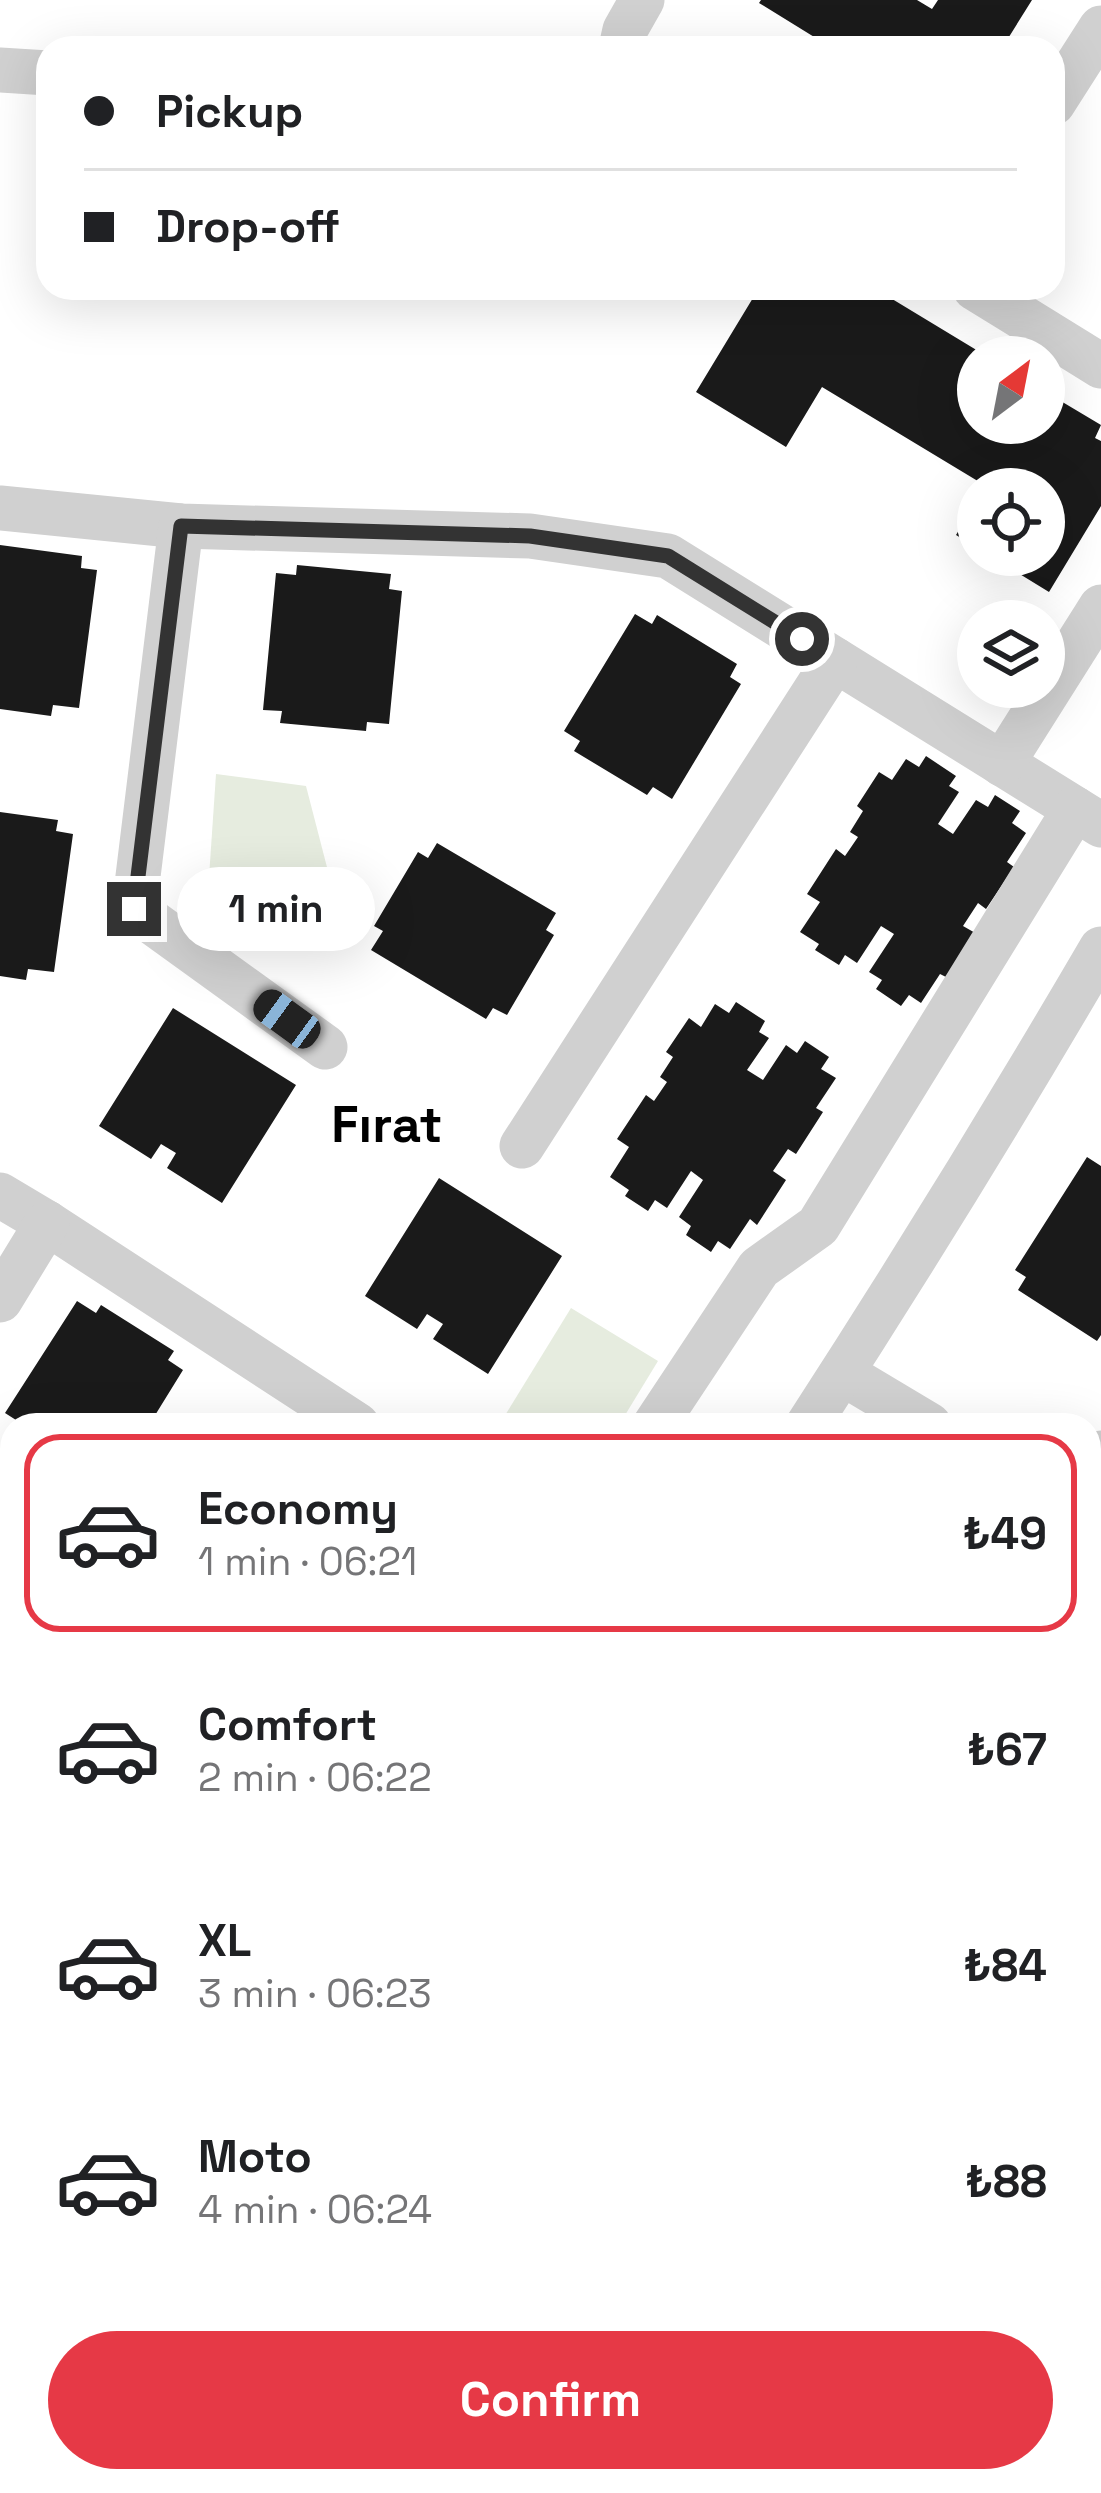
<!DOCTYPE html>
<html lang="en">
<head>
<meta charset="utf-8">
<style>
  body { margin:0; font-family:"Space Grotesk",sans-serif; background:#f2f2f2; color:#202124; height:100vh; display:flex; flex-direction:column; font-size:45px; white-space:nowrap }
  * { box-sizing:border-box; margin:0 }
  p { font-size:39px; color:#757577 }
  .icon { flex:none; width:66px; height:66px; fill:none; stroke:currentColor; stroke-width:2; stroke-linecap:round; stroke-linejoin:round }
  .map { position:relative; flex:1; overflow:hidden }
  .details { position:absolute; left:0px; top:1413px; width:1101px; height:1080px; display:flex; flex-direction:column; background:#fff; border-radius:36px 36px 0 0; box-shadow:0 12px 48px #0002 }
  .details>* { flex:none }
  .guide { position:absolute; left:36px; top:36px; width:1029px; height:264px; border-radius:36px; box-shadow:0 12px 48px #0002; display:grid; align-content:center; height:264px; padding:0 48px; background:#fff }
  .needle { width:78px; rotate:32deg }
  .fabs { position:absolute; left:957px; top:336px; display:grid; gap:24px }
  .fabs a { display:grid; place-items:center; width:108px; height:108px; border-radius:50%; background:#fff; box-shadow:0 12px 48px #0002; font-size:60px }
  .end { position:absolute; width:54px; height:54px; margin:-27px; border:15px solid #333; background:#fff; box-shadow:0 0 0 6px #fff }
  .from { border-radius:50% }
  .bubble { position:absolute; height:84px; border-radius:42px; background:#fff; box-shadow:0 12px 48px #0002; font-size:39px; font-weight:800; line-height:84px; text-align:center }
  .car { position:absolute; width:36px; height:72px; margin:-36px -18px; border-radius:15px; box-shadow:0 0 9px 3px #0007; background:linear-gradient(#222 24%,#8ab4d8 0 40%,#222 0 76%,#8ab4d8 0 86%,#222 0) }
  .guide b { display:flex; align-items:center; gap:42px; height:114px; font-size:45px }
  .guide b+b { border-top:3px solid #e0e0e0 }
  .guide i { width:30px; height:30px; background:#202124 }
  ul { padding:21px 0 0; list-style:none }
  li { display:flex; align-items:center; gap:36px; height:198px; margin:0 24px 18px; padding:0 24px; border:6px solid transparent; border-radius:36px }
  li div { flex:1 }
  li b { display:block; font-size:45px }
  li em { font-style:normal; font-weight:800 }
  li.current { border-color:#e63946 }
  li>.icon { width:108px; height:108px; stroke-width:1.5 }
  .primary-button { display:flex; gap:24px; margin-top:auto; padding:24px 48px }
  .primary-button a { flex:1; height:138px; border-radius:72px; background:#e63946; color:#fff; font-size:48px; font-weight:800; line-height:138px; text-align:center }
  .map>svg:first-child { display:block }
  .green { fill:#e6ecdf }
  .building { fill:#1a1a1a }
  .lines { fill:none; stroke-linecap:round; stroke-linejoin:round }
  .minor { stroke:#d0d0d0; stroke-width:45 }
  .route { stroke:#333; stroke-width:15 }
  .labels { text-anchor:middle; stroke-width:12; stroke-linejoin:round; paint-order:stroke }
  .district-label { font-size:51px; font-weight:bold; fill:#000; stroke:#fff }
</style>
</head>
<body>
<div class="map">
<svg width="1101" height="2493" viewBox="0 0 1101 2493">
  <rect width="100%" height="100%" fill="#fff"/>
  <!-- green -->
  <g class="green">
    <path d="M216 774 306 786 336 902 309 944 209 877Z"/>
    <path d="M571 1308 658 1361 619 1425H499Z"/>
  </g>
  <!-- building -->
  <g class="building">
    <path d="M761 0H917L932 9 938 0H1032L1002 48H832L759 3Z"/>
    <path d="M759 288H874L988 357H978V423H1044V391L1101 425 1095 438 1101 441V506L1049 592 989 555H1044V489H984L986 486 822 387 786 447 696 392Z"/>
    <path d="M978 499V548L956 535Z"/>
    <path d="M0 545 82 556 81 568 97 570 79 708 53 705 51 716 0 709Z"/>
    <path d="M297 565 391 574 389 589 402 591 389 724 367 722 366 731 280 723 282 711 263 710 276 573 296 575Z"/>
    <path d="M635 614 652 624 657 615 737 664 730 677 741 684 672 799 653 787 647 795 574 751 580 741 564 731Z"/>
    <path d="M926 756 956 776 949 786 959 792 938 824 953 834 976 800 988 807 995 795 1020 811 1012 823 1026 833 1007 862 1014 867 986 909 978 903 963 926 977 934 948 978 940 974 921 1003 909 995 901 1006 876 989 882 980 869 972 894 934 881 926 857 963 845 955 839 965 815 950 819 944 800 932 820 902 807 894 836 849 845 856 858 837 850 832 863 811 857 806 879 772 892 780 906 759 919 767Z"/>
    <path d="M0 812 58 820 56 831 73 834 54 972 28 969 26 980 0 976Z"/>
    <path d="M437 843 556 913 546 930 554 935 507 1015 493 1008 486 1019 371 950 383 931 374 926 418 852 428 858Z"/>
    <path d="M736 1002 765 1021 759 1032 769 1038 747 1070 763 1080 786 1045 797 1053 805 1041 829 1057 821 1069 836 1078 816 1108 823 1112 796 1154 788 1149 773 1171 786 1180 757 1225 750 1219 730 1249 718 1241 711 1252 686 1235 691 1226 679 1217 703 1180 691 1171 667 1208 655 1200 648 1211 625 1196 629 1190 610 1177 629 1147 617 1139 646 1095 654 1101 667 1082 660 1077 673 1057 666 1052 689 1018 701 1027 715 1004 729 1013Z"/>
    <path d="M173 1008 296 1085 222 1203 167 1168 176 1153 161 1144 151 1159 99 1126Z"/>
    <path d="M1087 1157 1101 1166V1335L1097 1341 1018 1290 1026 1277 1015 1270Z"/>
    <path d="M439 1178 562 1256 488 1374 433 1339 443 1324 427 1314 417 1329 365 1296Z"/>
    <path d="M77 1301 96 1313 101 1305 174 1351 168 1360 183 1370 149 1425H14L16 1420 5 1413Z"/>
    <path d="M0 1519 12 1531V1692L3 1683 0 1685Z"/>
    <path d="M0 1893 12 1905V2031L0 2043Z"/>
    <path d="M1094 1934 1101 1939V2057L1089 2075V1942Z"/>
    <path d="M1089 2459 1101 2467 1088 2490 1093 2493H917L921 2487 911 2481H1089Z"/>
    <path d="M86 2481H153L165 2493H78Z"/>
    <path d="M417 2481H565L552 2493H429Z"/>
  </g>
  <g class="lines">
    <!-- minor -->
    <g class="minor">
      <path d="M621 48 625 30 642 0"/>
      <path d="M0 70 48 73"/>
      <path d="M1053 103 1101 28"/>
      <path d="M975 288 1101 366"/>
      <path d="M0 508 181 526 530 536 668 556 1101 825"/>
      <path d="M181 526 134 909 325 1047"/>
      <path d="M1002 764 1101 607"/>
      <path d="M522 1146 835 660"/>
      <path d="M0 1195 47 1223 357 1425"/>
      <path d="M0 1300 47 1223"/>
      <path d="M842 1373 929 1425"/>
      <path d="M655 1425 759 1268 818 1226 1075 809"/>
      <path d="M808 1425C909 1269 1007 1110 1101 949"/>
      <path d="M1089 1473 1101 1453"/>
      <path d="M1089 1521 1101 1528"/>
      <path d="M0 1847 12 1859"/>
      <path d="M1089 1885 1101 1892"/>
      <path d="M1089 2194 1101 2201"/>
      <path d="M0 2232 12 2211"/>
      <path d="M0 2275 12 2287"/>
      <path d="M199 2481 210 2493"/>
      <path d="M700 2481 719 2493"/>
      <path d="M27 2493 36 2481"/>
    </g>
  </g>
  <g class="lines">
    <!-- route -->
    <path class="route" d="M134 909 181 526 530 536 668 556 802 639"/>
  </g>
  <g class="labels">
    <!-- district labels -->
    <g class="district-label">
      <text x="387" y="1142">Fırat</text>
    </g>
  </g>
</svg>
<div class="fabs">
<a><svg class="needle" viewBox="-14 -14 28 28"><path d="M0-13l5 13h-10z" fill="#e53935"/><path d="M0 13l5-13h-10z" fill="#757577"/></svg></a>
<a><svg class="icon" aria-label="locate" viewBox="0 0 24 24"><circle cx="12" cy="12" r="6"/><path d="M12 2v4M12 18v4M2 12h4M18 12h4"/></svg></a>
<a><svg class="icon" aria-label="layers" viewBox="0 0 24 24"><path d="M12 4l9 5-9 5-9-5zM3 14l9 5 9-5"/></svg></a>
</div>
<i class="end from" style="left:802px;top:639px"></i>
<i class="end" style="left:134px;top:909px"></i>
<div class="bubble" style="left:177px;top:867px;width:198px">1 min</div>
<i class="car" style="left:287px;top:1019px;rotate:306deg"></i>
<div class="guide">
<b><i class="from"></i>Pickup</b>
<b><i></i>Drop-off</b>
</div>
<section class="details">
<ul>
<li class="current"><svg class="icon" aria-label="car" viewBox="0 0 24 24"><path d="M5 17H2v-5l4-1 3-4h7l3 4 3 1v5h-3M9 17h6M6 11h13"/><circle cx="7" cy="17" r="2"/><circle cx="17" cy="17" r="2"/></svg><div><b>Economy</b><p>1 min · 06:21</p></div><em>₺49</em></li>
<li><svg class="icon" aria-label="car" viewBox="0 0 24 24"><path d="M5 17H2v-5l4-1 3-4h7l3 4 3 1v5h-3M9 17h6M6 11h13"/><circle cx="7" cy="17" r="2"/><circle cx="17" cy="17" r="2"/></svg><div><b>Comfort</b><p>2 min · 06:22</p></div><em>₺67</em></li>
<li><svg class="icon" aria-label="car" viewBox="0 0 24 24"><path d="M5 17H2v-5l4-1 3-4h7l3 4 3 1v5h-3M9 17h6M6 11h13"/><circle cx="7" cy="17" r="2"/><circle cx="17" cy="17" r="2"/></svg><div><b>XL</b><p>3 min · 06:23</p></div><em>₺84</em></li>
<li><svg class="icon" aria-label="car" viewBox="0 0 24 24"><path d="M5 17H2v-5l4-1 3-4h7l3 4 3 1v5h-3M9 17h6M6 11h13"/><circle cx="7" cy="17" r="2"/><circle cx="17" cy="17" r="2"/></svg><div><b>Moto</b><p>4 min · 06:24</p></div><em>₺88</em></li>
</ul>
<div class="primary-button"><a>Confirm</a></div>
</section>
</div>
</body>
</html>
